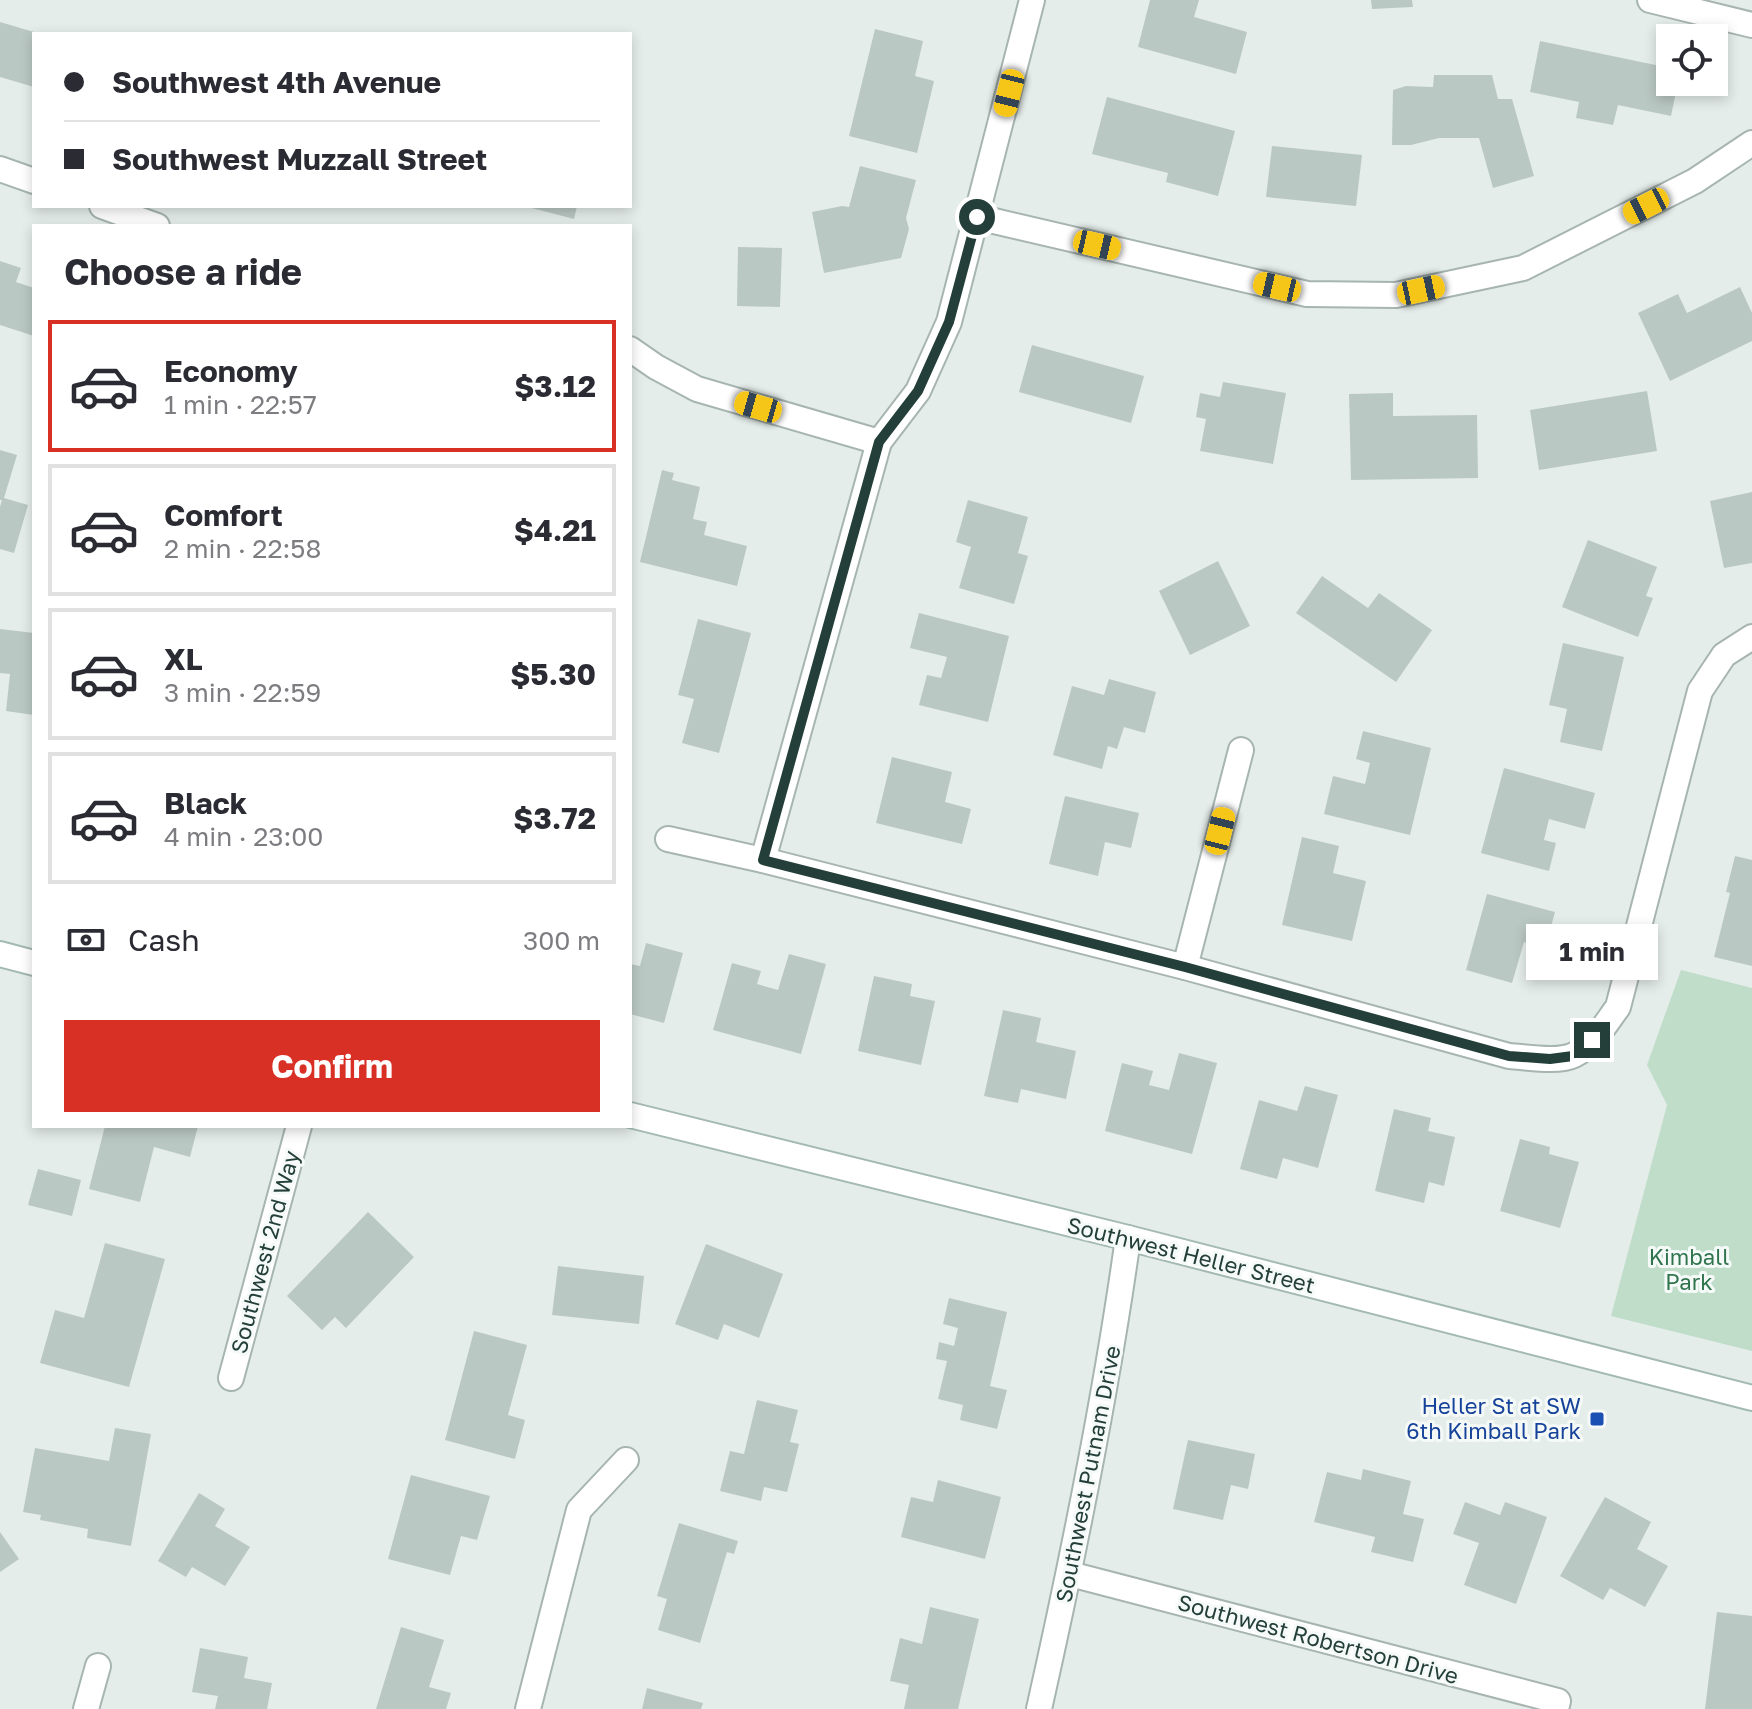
<!DOCTYPE html>
<html lang="en">
<head>
<meta charset="utf-8">
<style>
  body { margin:0; font-family:"Golos Text",sans-serif; background:#f2f2f3; color:#2b2b33; height:100vh; display:flex; flex-direction:column; font-size:30px; white-space:nowrap }
  * { box-sizing:border-box; margin:0 }
  p { font-size:26px; color:#7c7c81 }
  .icon { flex:none; width:44px; height:44px; fill:none; stroke:currentColor; stroke-width:2; stroke-linecap:round; stroke-linejoin:round }
  .map { position:relative; flex:1; overflow:hidden }
  .details { position:absolute; left:32px; top:224px; width:600px; height:904px; display:flex; flex-direction:column; background:#fff; border-radius:0px; box-shadow:0 4px 12px #0003 }
  .details>* { flex:none }
  .top-card { position:absolute; left:32px; top:32px; width:600px; height:176px; border-radius:0px; box-shadow:0 4px 12px #0003; display:grid; align-content:center; height:176px; padding:0 32px; background:#fff }
  .controls { position:absolute; left:1656px; top:24px; display:grid; gap:16px }
  .controls a { display:grid; place-items:center; width:72px; height:72px; border-radius:0px; background:#fff; box-shadow:0 4px 12px #0003; font-size:40px }
  .end { position:absolute; width:36px; height:36px; margin:-18px; border:10px solid #243f39; background:#fff; box-shadow:0 0 0 4px #fff }
  .from { border-radius:50% }
  .bubble { position:absolute; height:56px; border-radius:0px; background:#fff; box-shadow:0 4px 12px #0003; font-size:26px; font-weight:700; line-height:56px; text-align:center }
  .car { position:absolute; width:24px; height:48px; margin:-24px -12px; border-radius:10px; box-shadow:0 0 6px 2px #0007; background:linear-gradient(#f5c518 24%,#345 0 40%,#f5c518 0 76%,#345 0 86%,#f5c518 0) }
  .top-card b { display:flex; align-items:center; gap:28px; height:76px; font-size:30px }
  .top-card b+b { border-top:2px solid #e1e1e2 }
  .top-card i { width:20px; height:20px; background:#2b2b33 }
  ul { padding:0; list-style:none }
  li { display:flex; align-items:center; gap:24px; height:132px; margin:0 16px 12px; padding:0 16px; border:4px solid #e1e1e2; border-radius:0px }
  li div { flex:1 }
  li b { display:block; font-size:30px }
  li em { font-style:normal; font-weight:700 }
  li.on { border-color:#d93025 }
  li>.icon { width:72px; height:72px; stroke-width:1.5 }
  h2 { padding:0 32px; font-size:36px; line-height:96px }
  .pay { display:flex; align-items:center; gap:20px; height:88px; padding:0 32px; font-size:30px }
  .pay p { margin-inline-start:auto }
  .primary-button { display:flex; gap:16px; margin-top:auto; padding:16px 32px }
  .primary-button a { flex:1; height:92px; border-radius:0px; background:#d93025; color:#fff; font-size:32px; font-weight:700; line-height:92px; text-align:center }
  .map>svg:first-child { display:block }
  .green { fill:#bfddc8 }
  .building { fill:#bac8c3 }
  .lines { fill:none; stroke-linecap:round; stroke-linejoin:round }
  .street-casing { stroke:#a7b5b1; stroke-width:28 }
  .secondary-casing { stroke:#a3b9b2; stroke-width:28 }
  .street { stroke:#fff; stroke-width:24 }
  .secondary { stroke:#fff; stroke-width:24 }
  .route { stroke:#243f39; stroke-width:10 }
  .transit-dot { fill:#1a4fb4; stroke:#f5faf8; stroke-width:3 }
  .labels { text-anchor:middle; stroke-width:6; stroke-linejoin:round; paint-order:stroke }
  .street-label { font-size:22px; fill:#243f39; stroke:#f5faf8 }
  .park-label { font-size:22px; fill:#30744d; stroke:#f5faf8 }
  .transit-label { font-size:22px; fill:#164399; stroke:#f5faf8; text-anchor:end }
</style>
</head>
<body>
<div class="map">
<svg width="1752" height="1709" viewBox="0 0 1752 1709">
  <rect width="100%" height="100%" fill="#e5edea"/>
  <!-- green -->
  <path class="green" d="M1681 970 1752 988V1351L1611 1316 1667 1105 1647 1065Z"/>
  <!-- building -->
  <g class="building">
    <path d="M1150 0H1199L1194 17 1247 32 1236 74 1138 47Z"/>
    <path d="M1371 0H1412L1413 7 1372 9Z"/>
    <path d="M0 22 34 32V87L0 77Z"/>
    <path d="M875 29 923 41 915 76 934 81 917 153 849 136Z"/>
    <path d="M1540 41 1670 68V82H1678L1671 116 1618 105 1613 125 1576 118 1579 102 1530 92Z"/>
    <path d="M1434 75H1492L1498 99H1512L1534 176 1493 188 1479 138H1439L1411 145H1392L1393 90 1406 86 1433 87Z"/>
    <path d="M1107 97 1235 131 1218 196 1166 182 1168 173 1092 154Z"/>
    <path d="M1272 146 1362 155 1356 206 1266 197Z"/>
    <path d="M860 166 916 180 906 218 909 229 901 258 824 273 812 212 842 206 849 207Z"/>
    <path d="M524 206H577L574 219Z"/>
    <path d="M738 247 782 248 780 307 737 306Z"/>
    <path d="M0 261 21 268 16 282 34 288V336L0 325Z"/>
    <path d="M1740 287 1752 313V341L1670 381 1638 313 1678 294 1687 313Z"/>
    <path d="M1032 345 1144 376 1131 423 1019 392Z"/>
    <path d="M1223 382 1286 393 1273 464 1200 451 1206 419 1196 417 1200 393 1220 397Z"/>
    <path d="M1647 391 1657 451 1539 470 1530 410Z"/>
    <path d="M1393 393V416L1477 415 1478 478 1351 480 1349 394Z"/>
    <path d="M0 450 17 455 4 498 28 505 14 553 0 549V507L2 500H0Z"/>
    <path d="M662 470 674 473 672 480 700 487 693 519 707 522 704 535 747 546 737 586 640 562Z"/>
    <path d="M1752 492V563L1724 568 1710 501Z"/>
    <path d="M968 500 1028 517 1018 553 1028 556 1014 604 959 588 971 547 956 542Z"/>
    <path d="M1588 540 1657 567 1646 596 1653 598 1638 637 1562 607Z"/>
    <path d="M1218 561 1250 626 1190 655 1159 591Z"/>
    <path d="M1322 576 1368 608 1379 593 1432 630 1396 682 1296 613Z"/>
    <path d="M919 613 1009 636 988 722 919 705 927 675 941 678 947 657 910 648Z"/>
    <path d="M698 619 751 633 719 753 682 743 694 699 678 695Z"/>
    <path d="M0 629 34 633V715L6 711 10 674 0 673Z"/>
    <path d="M1563 643 1624 657 1602 751 1560 742 1567 709 1549 705Z"/>
    <path d="M1109 679 1156 692 1145 733 1124 727 1117 749 1108 746 1102 769 1053 755 1072 686 1104 695Z"/>
    <path d="M1363 731 1431 748 1410 835 1324 814 1333 776 1365 784 1370 763 1356 759Z"/>
    <path d="M892 757 952 772 945 802 971 809 962 844 876 823Z"/>
    <path d="M1504 768 1595 793 1585 829 1549 819 1544 840 1556 843 1549 871 1481 853Z"/>
    <path d="M1065 796 1139 813 1131 848 1105 842 1098 876 1049 864Z"/>
    <path d="M1302 837 1339 846 1333 873 1366 881 1352 941 1282 925Z"/>
    <path d="M1735 856 1752 860V966L1714 957 1730 893 1726 892Z"/>
    <path d="M1487 894 1555 912 1545 948 1524 942 1512 983 1466 970Z"/>
    <path d="M646 943 683 953 664 1023 630 1014V964L640 966Z"/>
    <path d="M789 954 826 964 801 1054 713 1030 732 963 761 971 757 984 778 990Z"/>
    <path d="M874 976 912 984 910 996 935 1001 921 1065 858 1051Z"/>
    <path d="M1003 1010 1041 1018 1036 1042 1076 1051 1066 1099 1021 1089 1018 1103 984 1096Z"/>
    <path d="M1179 1053 1217 1063 1192 1154 1105 1131 1122 1063 1153 1071 1149 1085 1169 1090Z"/>
    <path d="M1305 1086 1338 1095 1318 1168 1283 1158 1277 1179 1240 1169 1259 1100 1297 1111Z"/>
    <path d="M1394 1109 1431 1118 1428 1131 1455 1137 1444 1186 1429 1182 1424 1203 1375 1191Z"/>
    <path d="M105 1126H198L190 1157 154 1147 140 1202 89 1189Z"/>
    <path d="M1520 1139 1550 1147 1549 1154 1579 1162 1560 1228 1500 1211Z"/>
    <path d="M38 1169 81 1180 72 1216 28 1205Z"/>
    <path d="M368 1212 414 1257 346 1328 335 1317 322 1330 287 1296Z"/>
    <path d="M105 1243 165 1259 129 1387 40 1363 55 1310 84 1318Z"/>
    <path d="M706 1244 783 1274 759 1338 724 1324 718 1340 675 1324Z"/>
    <path d="M558 1266 644 1276 639 1324 552 1315Z"/>
    <path d="M949 1298 1007 1312 990 1386 1007 1390 997 1429 960 1420 963 1405 938 1399 947 1361 936 1359 939 1342 954 1346 958 1328 943 1324Z"/>
    <path d="M474 1331 527 1345 508 1415 525 1420 515 1459 445 1440Z"/>
    <path d="M757 1400 798 1410 790 1442 799 1444 787 1492 764 1487 761 1501 720 1491 730 1451 744 1454Z"/>
    <path d="M115 1428 151 1434 131 1546 87 1538 88 1529 40 1520 41 1515 23 1512 35 1448 109 1461Z"/>
    <path d="M1188 1440 1255 1454 1248 1489 1231 1485 1223 1520 1173 1509Z"/>
    <path d="M1363 1469 1411 1481 1403 1514 1424 1519 1413 1562 1371 1552 1375 1537 1314 1522 1327 1472 1361 1480Z"/>
    <path d="M411 1475 490 1496 477 1540 461 1536 450 1575 388 1559Z"/>
    <path d="M938 1480 1001 1497 985 1559 901 1537 911 1497 933 1502Z"/>
    <path d="M199 1493 225 1509 215 1526 250 1547 225 1586 192 1567 186 1577 158 1561Z"/>
    <path d="M1605 1497 1651 1522 1637 1549 1668 1566 1645 1607 1610 1588 1603 1600 1560 1576Z"/>
    <path d="M1465 1502 1500 1515 1505 1502 1547 1517 1516 1604 1464 1585 1479 1543 1453 1534Z"/>
    <path d="M679 1523 738 1541 734 1554 727 1552 700 1643 658 1630 667 1599 657 1596Z"/>
    <path d="M0 1532 19 1559 0 1572Z"/>
    <path d="M930 1607 979 1619 958 1709H904L909 1685 890 1681 900 1638 922 1644Z"/>
    <path d="M1717 1612 1752 1616V1709H1705Z"/>
    <path d="M401 1627 444 1640 429 1687 451 1693 446 1709H376Z"/>
    <path d="M200 1648 248 1657 244 1678 272 1683 267 1709H215L218 1696 192 1692Z"/>
    <path d="M647 1688 703 1703 701 1709H642Z"/>
  </g>
  <g class="lines">
    <!-- street casing -->
    <g class="street-casing">
      <g id="street">
        <path d="M1650 0 1752 25"/>
        <path d="M0 169 34 181"/>
        <path d="M102 206 157 226"/>
        <path d="M977 217 1307 294 1396 295 1523 268 1695 181 1752 143"/>
        <path d="M630 349 656 367 697 389 879 442"/>
        <path d="M668 839 763 860 1185 967 1509 1056C1527 1057 1558 1063 1574 1055 1593 1046 1606 1023 1618 1007L1700 691 1724 655 1752 637"/>
        <path d="M763 860 879 442 918 391 949 322 1032 0"/>
        <path d="M1185 967 1241 750"/>
        <path d="M231 1378 299 1126"/>
        <path d="M1070 1574 1558 1701 1556 1709"/>
        <path d="M86 1709 98 1666"/>
        <path d="M528 1709 579 1510 626 1460"/>
        <path d="M1039 1709C1074 1553 1106 1397 1128 1238"/>
      </g>
    </g>
    <!-- secondary casing -->
    <g class="secondary-casing">
      <g id="secondary">
        <path d="M0 954 34 963"/>
        <path d="M630 1115 1128 1238 1752 1398"/>
      </g>
    </g>
    <!-- street -->
    <use href="#street" class="street"/>
    <!-- secondary -->
    <use href="#secondary" class="secondary"/>
  </g>
  <g class="lines">
    <!-- route -->
    <path class="route" d="M977 217 949 322 918 391 879 442 763 860 1185 967 1509 1056 1550 1059 1573 1056 1592 1040"/>
  </g>
  <!-- markers -->
  <rect class="transit-dot" x="1589" y="1411" width="16" height="16" rx="4"/>
  <g class="labels">
    <!-- street labels -->
    <g class="street-label">
      <text transform="translate(265 1252) rotate(-75)" y="8">Southwest 2nd Way</text>
      <text transform="translate(1191 1255) rotate(14)" y="8">Southwest Heller Street</text>
      <text transform="translate(1088 1474) rotate(-79)" y="8">Southwest Putnam Drive</text>
      <text transform="translate(1318 1639) rotate(15)" y="8">Southwest Robertson Drive</text>
    </g>
    <!-- park labels -->
    <g class="park-label">
      <text x="1689" y="1265">Kimball<tspan x="1689" dy="25">Park</tspan></text>
    </g>
    <!-- transit labels -->
    <g class="transit-label">
      <text x="1581" y="1414">Heller St at SW<tspan x="1581" dy="25">6th Kimball Park</tspan></text>
    </g>
  </g>
</svg>
<div class="controls">
<a><svg class="icon" aria-label="locate" viewBox="0 0 24 24"><circle cx="12" cy="12" r="6"/><path d="M12 2v4M12 18v4M2 12h4M18 12h4"/></svg></a>
</div>
<i class="end from" style="left:977px;top:217px"></i>
<i class="end" style="left:1592px;top:1040px"></i>
<div class="bubble" style="left:1526px;top:924px;width:132px">1 min</div>
<i class="car" style="left:1009px;top:93px;rotate:194deg"></i>
<i class="car" style="left:1646px;top:206px;rotate:243deg"></i>
<i class="car" style="left:1097px;top:245px;rotate:103deg"></i>
<i class="car" style="left:1277px;top:287px;rotate:283deg"></i>
<i class="car" style="left:1421px;top:290px;rotate:78deg"></i>
<i class="car" style="left:758px;top:407px;rotate:286deg"></i>
<i class="car" style="left:1220px;top:831px;rotate:14deg"></i>
<div class="top-card">
<b><i class="from"></i>Southwest 4th Avenue</b>
<b><i></i>Southwest Muzzall Street</b>
</div>
<section class="details">
<h2>Choose a ride</h2>
<ul>
<li class="on"><svg class="icon" aria-label="car" viewBox="0 0 24 24"><path d="M5 17H2v-5l4-1 3-4h7l3 4 3 1v5h-3M9 17h6M6 11h13"/><circle cx="7" cy="17" r="2"/><circle cx="17" cy="17" r="2"/></svg><div><b>Economy</b><p>1 min · 22:57</p></div><em>$3.12</em></li>
<li><svg class="icon" aria-label="car" viewBox="0 0 24 24"><path d="M5 17H2v-5l4-1 3-4h7l3 4 3 1v5h-3M9 17h6M6 11h13"/><circle cx="7" cy="17" r="2"/><circle cx="17" cy="17" r="2"/></svg><div><b>Comfort</b><p>2 min · 22:58</p></div><em>$4.21</em></li>
<li><svg class="icon" aria-label="car" viewBox="0 0 24 24"><path d="M5 17H2v-5l4-1 3-4h7l3 4 3 1v5h-3M9 17h6M6 11h13"/><circle cx="7" cy="17" r="2"/><circle cx="17" cy="17" r="2"/></svg><div><b>XL</b><p>3 min · 22:59</p></div><em>$5.30</em></li>
<li><svg class="icon" aria-label="car" viewBox="0 0 24 24"><path d="M5 17H2v-5l4-1 3-4h7l3 4 3 1v5h-3M9 17h6M6 11h13"/><circle cx="7" cy="17" r="2"/><circle cx="17" cy="17" r="2"/></svg><div><b>Black</b><p>4 min · 23:00</p></div><em>$3.72</em></li>
</ul>
<div class="pay"><svg class="icon" aria-label="cash" viewBox="0 0 24 24"><path d="M3 7h18v10H3z"/><circle cx="12" cy="12" r="2"/></svg>Cash<p>300 m</p></div>
<div class="primary-button"><a>Confirm</a></div>
</section>
</div>
</body>
</html>
